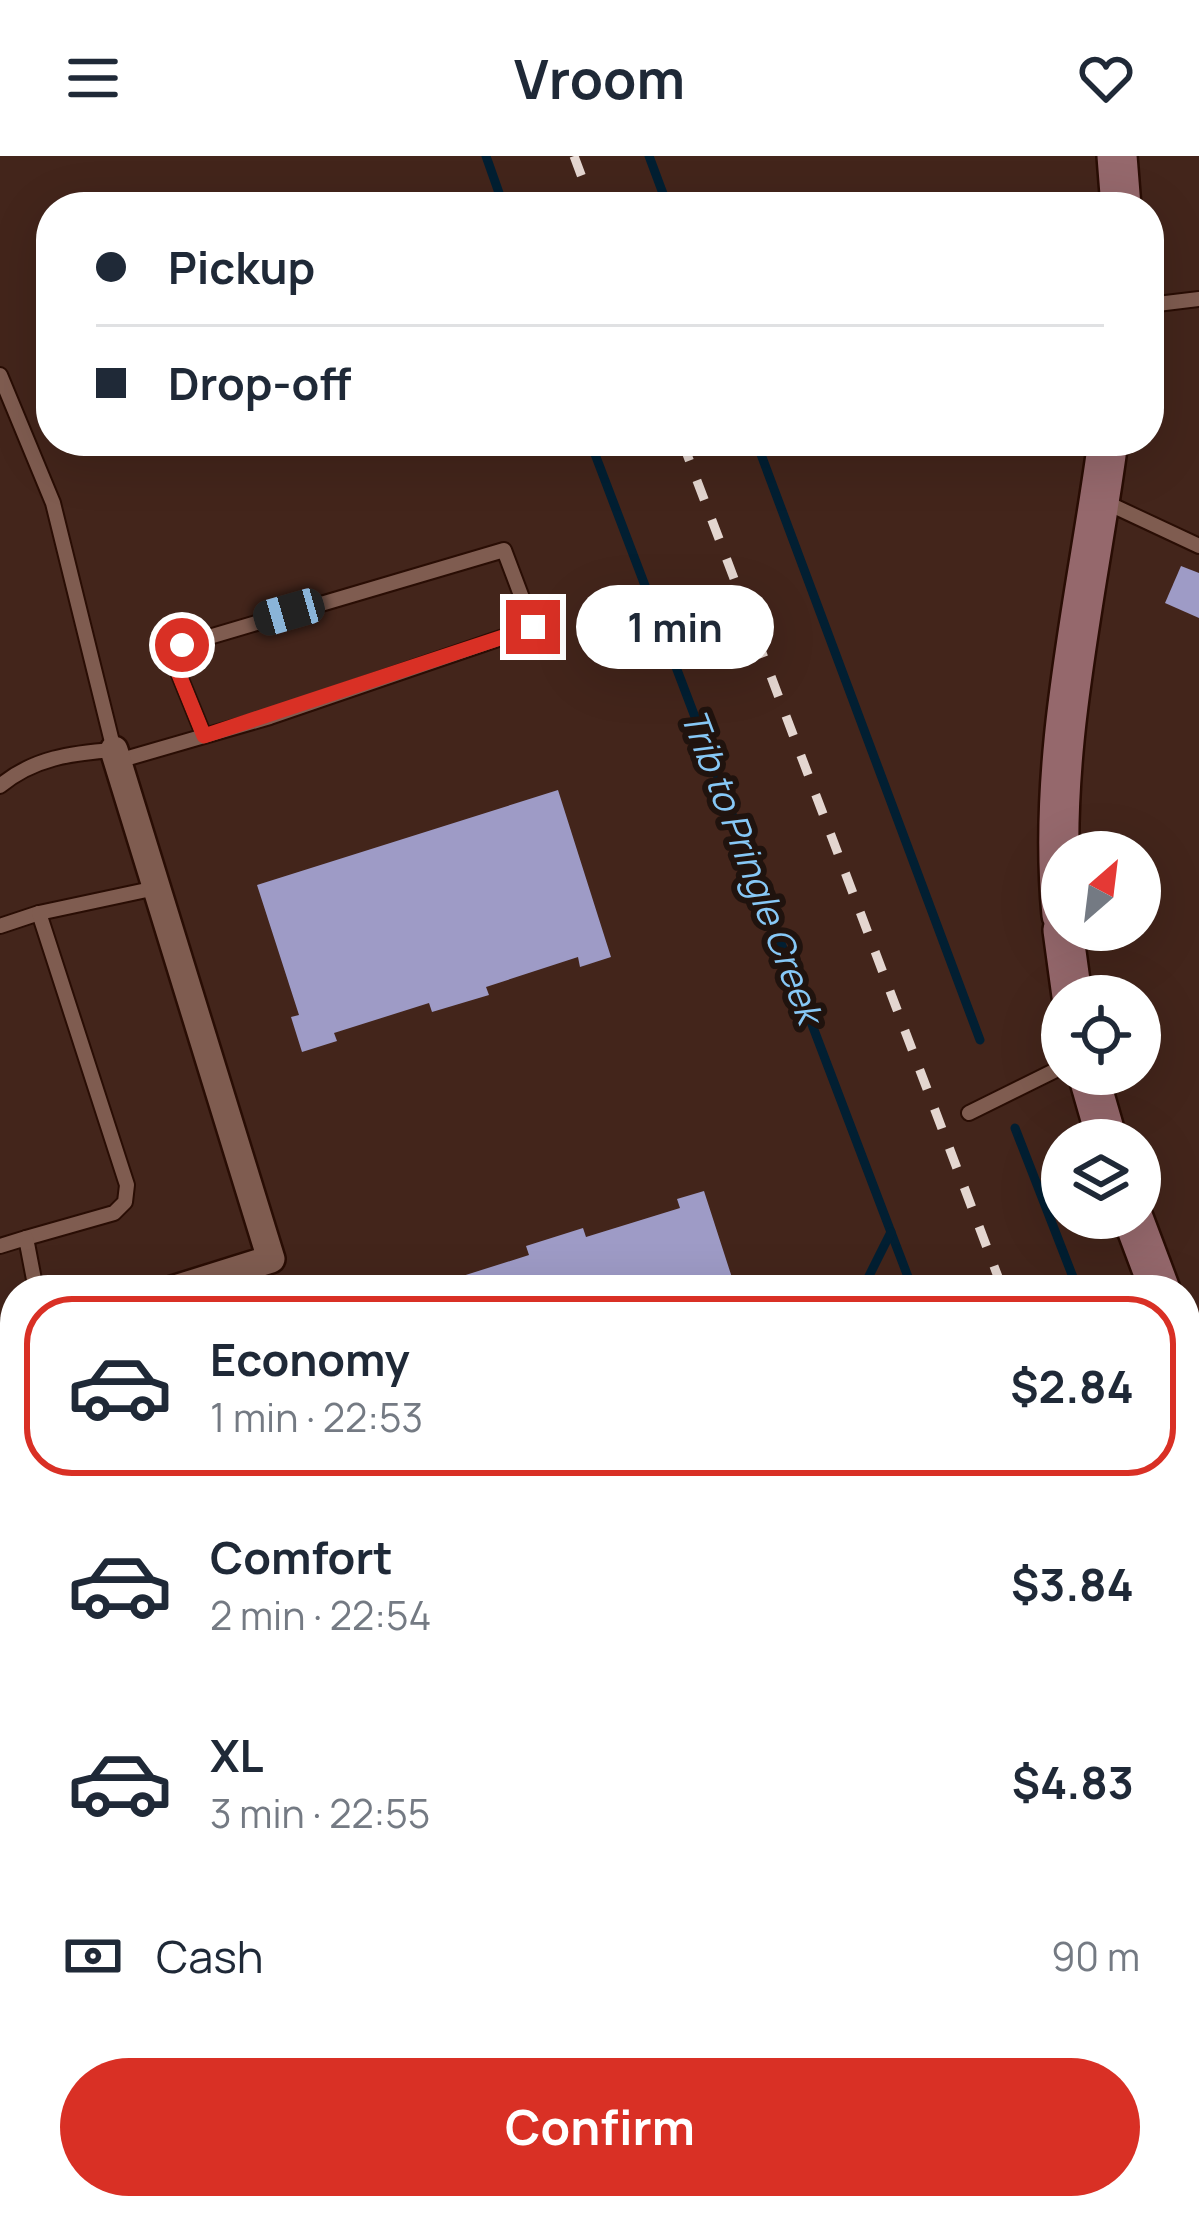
<!DOCTYPE html>
<html lang="en">
<head>
<meta charset="utf-8">
<style>
  body { margin:0; font-family:Manrope,sans-serif; background:#f6f6f7; color:#1f2937; height:100vh; display:flex; flex-direction:column; font-size:45px; white-space:nowrap }
  * { box-sizing:border-box; margin:0 }
  p { font-size:39px; color:#747a83 }
  .icon { flex:none; width:66px; height:66px; fill:none; stroke:currentColor; stroke-width:2; stroke-linecap:round; stroke-linejoin:round }
  .map { position:relative; flex:1; overflow:hidden }
  .panel { position:absolute; left:0px; top:1119px; width:1200px; height:945px; display:flex; flex-direction:column; background:#fff; border-radius:48px 48px 0 0; box-shadow:0 12px 48px #0002 }
  .panel>* { flex:none }
  .banner { position:absolute; left:36px; top:36px; width:1128px; height:264px; border-radius:48px; box-shadow:0 12px 48px #0002; display:grid; align-content:center; height:264px; padding:0 60px; background:#fff }
  .needle { width:78px; rotate:28deg }
  .fabs { position:absolute; left:1041px; top:675px; display:grid; gap:24px }
  .fabs a { display:grid; place-items:center; width:120px; height:120px; border-radius:50%; background:#fff; box-shadow:0 12px 48px #0002; font-size:60px }
  .end { position:absolute; width:54px; height:54px; margin:-27px; border:15px solid #d93025; background:#fff; box-shadow:0 0 0 6px #fff }
  .from { border-radius:50% }
  .bubble { position:absolute; height:84px; border-radius:42px; background:#fff; box-shadow:0 12px 48px #0002; font-size:39px; font-weight:700; line-height:84px; text-align:center }
  .car { position:absolute; width:36px; height:72px; margin:-36px -18px; border-radius:15px; box-shadow:0 0 9px 3px #0007; background:linear-gradient(#222 24%,#8ab4d8 0 40%,#222 0 76%,#8ab4d8 0 86%,#222 0) }
  .banner b { display:flex; align-items:center; gap:42px; height:114px; font-size:45px }
  .banner b+b { border-top:3px solid #e0e1e3 }
  .banner i { width:30px; height:30px; background:#1f2937 }
  ul { padding:21px 0 0; list-style:none }
  li { display:flex; align-items:center; gap:36px; height:180px; margin:0 24px 18px; padding:0 36px; border:6px solid transparent; border-radius:48px }
  li div { flex:1 }
  li b { display:block; font-size:45px }
  li em { font-style:normal; font-weight:700 }
  li.active { border-color:#d93025 }
  li>.icon { width:108px; height:108px; stroke-width:1.5 }
  .pay { display:flex; align-items:center; gap:30px; height:132px; padding:0 60px; font-size:45px }
  .pay p { margin-inline-start:auto }
  .button { display:flex; gap:24px; margin-top:auto; padding:24px 60px }
  .button a { flex:1; height:138px; border-radius:72px; background:#d93025; color:#fff; font-size:48px; font-weight:700; line-height:138px; text-align:center }
  header { display:flex; justify-content:space-between; align-items:center; height:156px; padding:0 60px; background:#fff; font-size:54px; font-weight:700 }
  .map>svg:first-child { display:block }
  .green { fill:#3e573b }
  .lines { fill:none; stroke-linecap:round; stroke-linejoin:round }
  .stream { stroke:#021f32; stroke-width:9 }
  .building { fill:#9e9bc6 }
  .lane-casing { stroke:#290d04; stroke-width:18 }
  .street-casing { stroke:#290d04; stroke-width:32 }
  .secondary-casing { stroke:#290d04; stroke-width:44 }
  .lane { stroke:#7f5c50; stroke-width:14 }
  .street { stroke:#7f5c50; stroke-width:27 }
  .secondary { stroke:#95686c; stroke-width:39 }
  .rail { stroke:#e4d6d0; stroke-width:9; stroke-dasharray:21 21; stroke-linecap:butt }
  .route { stroke:#d93025; stroke-width:15 }
  .labels { text-anchor:middle; stroke-width:12; stroke-linejoin:round; paint-order:stroke }
  .water-label { font-size:36px; font-style:italic; fill:#87c8f6; stroke:#20130e }
</style>
</head>
<body>
<header><svg class="icon" aria-label="menu" viewBox="0 0 24 24"><path d="M4 6h16M4 12h16M4 18h16"/></svg>Vroom<svg class="icon" aria-label="heart" viewBox="0 0 24 24"><path d="M12 20l-8-8c-3-5 5-10 8-4 3-6 11-1 8 4z"/></svg></header>
<div class="map">
<svg width="1199" height="2062" viewBox="0 0 1199 2062">
  <rect width="100%" height="100%" fill="#43251b"/>
  <!-- green -->
  <path class="green" d="M15 1595V2049H345L338 2062H0V1600Z"/>
  <g class="lines">
    <!-- stream -->
    <g class="stream">
      <path d="M486 0 504 51"/>
      <path d="M649 0 668 51"/>
      <path d="M590 285 913 1134"/>
      <path d="M756 285 980 884"/>
      <path d="M1015 972 1078 1134"/>
      <path d="M862 1134 891 1076"/>
      <path d="M1185 1413 1199 1449"/>
      <path d="M1185 1850 1199 1888"/>
      <path d="M378 2062 385 2049"/>
    </g>
  </g>
  <!-- building -->
  <g class="building">
    <path d="M1181 410 1199 417V462L1165 447Z"/>
    <path d="M558 634 611 801 580 811 578 801 486 831 489 839 432 856 429 847 334 877 337 885 302 896 291 861 299 859 257 729Z"/>
    <path d="M704 1035 736 1134H391L432 1120 434 1129 529 1099 526 1090 583 1072 586 1081 680 1052 677 1043Z"/>
    <path d="M721 2049H949L943 2062H714Z"/>
  </g>
  <g class="lines">
    <!-- lane casing -->
    <g class="lane-casing">
      <g id="lane">
        <path d="M1149 149 1199 143"/>
        <path d="M0 219 53 347 114 594C72 597 33 602 0 630"/>
        <path d="M1105 346 1199 390"/>
        <path d="M118 605 270 561 533 471 504 394 182 489 178 516 204 580"/>
        <path d="M0 770 39 757"/>
        <path d="M969 957 1062 911"/>
        <path d="M26 1082 114 1057 125 1046 127 1029 39 757 156 732"/>
        <path d="M0 1090 26 1082 36 1134"/>
        <path d="M0 1409 15 1404"/>
        <path d="M449 2062 453 2049"/>
        <path d="M1123 2062 1130 2049"/>
      </g>
    </g>
    <!-- street casing -->
    <g class="street-casing">
      <g id="street">
        <path d="M114 594 271 1103 172 1134"/>
        <path d="M0 1188 15 1184"/>
      </g>
    </g>
    <!-- secondary casing -->
    <g class="secondary-casing">
      <g id="secondary">
        <path d="M1117 0 1121 51"/>
        <path d="M1062 759C1047 600 1087 442 1108 285"/>
        <path d="M1063 774 1072 840"/>
        <path d="M1088 918 1107 984"/>
        <path d="M1133 1062 1160 1134"/>
        <path d="M1185 1201 1199 1238"/>
      </g>
    </g>
    <!-- lane -->
    <use href="#lane" class="lane"/>
    <!-- street -->
    <use href="#street" class="street"/>
    <!-- secondary -->
    <use href="#secondary" class="secondary"/>
    <!-- rail -->
    <g class="rail">
      <path d="M574 0 593 51"/>
      <path d="M682 285 1003 1134"/>
      <path d="M1185 1619 1199 1656"/>
    </g>
  </g>
  <g class="lines">
    <!-- route -->
    <path class="route" d="M182 489 178 516 204 580 533 471"/>
  </g>
  <g class="labels">
    <!-- water labels -->
    <g class="water-label">
      <text transform="translate(752 710) rotate(69)" y="13">Trib to Pringle Creek</text>
    </g>
  </g>
</svg>
<div class="fabs">
<a><svg class="needle" viewBox="-14 -14 28 28"><path d="M0-13l5 13h-10z" fill="#e53935"/><path d="M0 13l5-13h-10z" fill="#747a83"/></svg></a>
<a><svg class="icon" aria-label="locate" viewBox="0 0 24 24"><circle cx="12" cy="12" r="6"/><path d="M12 2v4M12 18v4M2 12h4M18 12h4"/></svg></a>
<a><svg class="icon" aria-label="layers" viewBox="0 0 24 24"><path d="M12 4l9 5-9 5-9-5zM3 14l9 5 9-5"/></svg></a>
</div>
<i class="end from" style="left:182px;top:489px"></i>
<i class="end" style="left:533px;top:471px"></i>
<div class="bubble" style="left:576px;top:429px;width:198px">1 min</div>
<i class="car" style="left:289px;top:456px;rotate:254deg"></i>
<div class="banner">
<b><i class="from"></i>Pickup</b>
<b><i></i>Drop-off</b>
</div>
<section class="panel">
<ul>
<li class="active"><svg class="icon" aria-label="car" viewBox="0 0 24 24"><path d="M5 17H2v-5l4-1 3-4h7l3 4 3 1v5h-3M9 17h6M6 11h13"/><circle cx="7" cy="17" r="2"/><circle cx="17" cy="17" r="2"/></svg><div><b>Economy</b><p>1 min · 22:53</p></div><em>$2.84</em></li>
<li><svg class="icon" aria-label="car" viewBox="0 0 24 24"><path d="M5 17H2v-5l4-1 3-4h7l3 4 3 1v5h-3M9 17h6M6 11h13"/><circle cx="7" cy="17" r="2"/><circle cx="17" cy="17" r="2"/></svg><div><b>Comfort</b><p>2 min · 22:54</p></div><em>$3.84</em></li>
<li><svg class="icon" aria-label="car" viewBox="0 0 24 24"><path d="M5 17H2v-5l4-1 3-4h7l3 4 3 1v5h-3M9 17h6M6 11h13"/><circle cx="7" cy="17" r="2"/><circle cx="17" cy="17" r="2"/></svg><div><b>XL</b><p>3 min · 22:55</p></div><em>$4.83</em></li>
</ul>
<div class="pay"><svg class="icon" aria-label="cash" viewBox="0 0 24 24"><path d="M3 7h18v10H3z"/><circle cx="12" cy="12" r="2"/></svg>Cash<p>90 m</p></div>
<div class="button"><a>Confirm</a></div>
</section>
</div>
</body>
</html>
